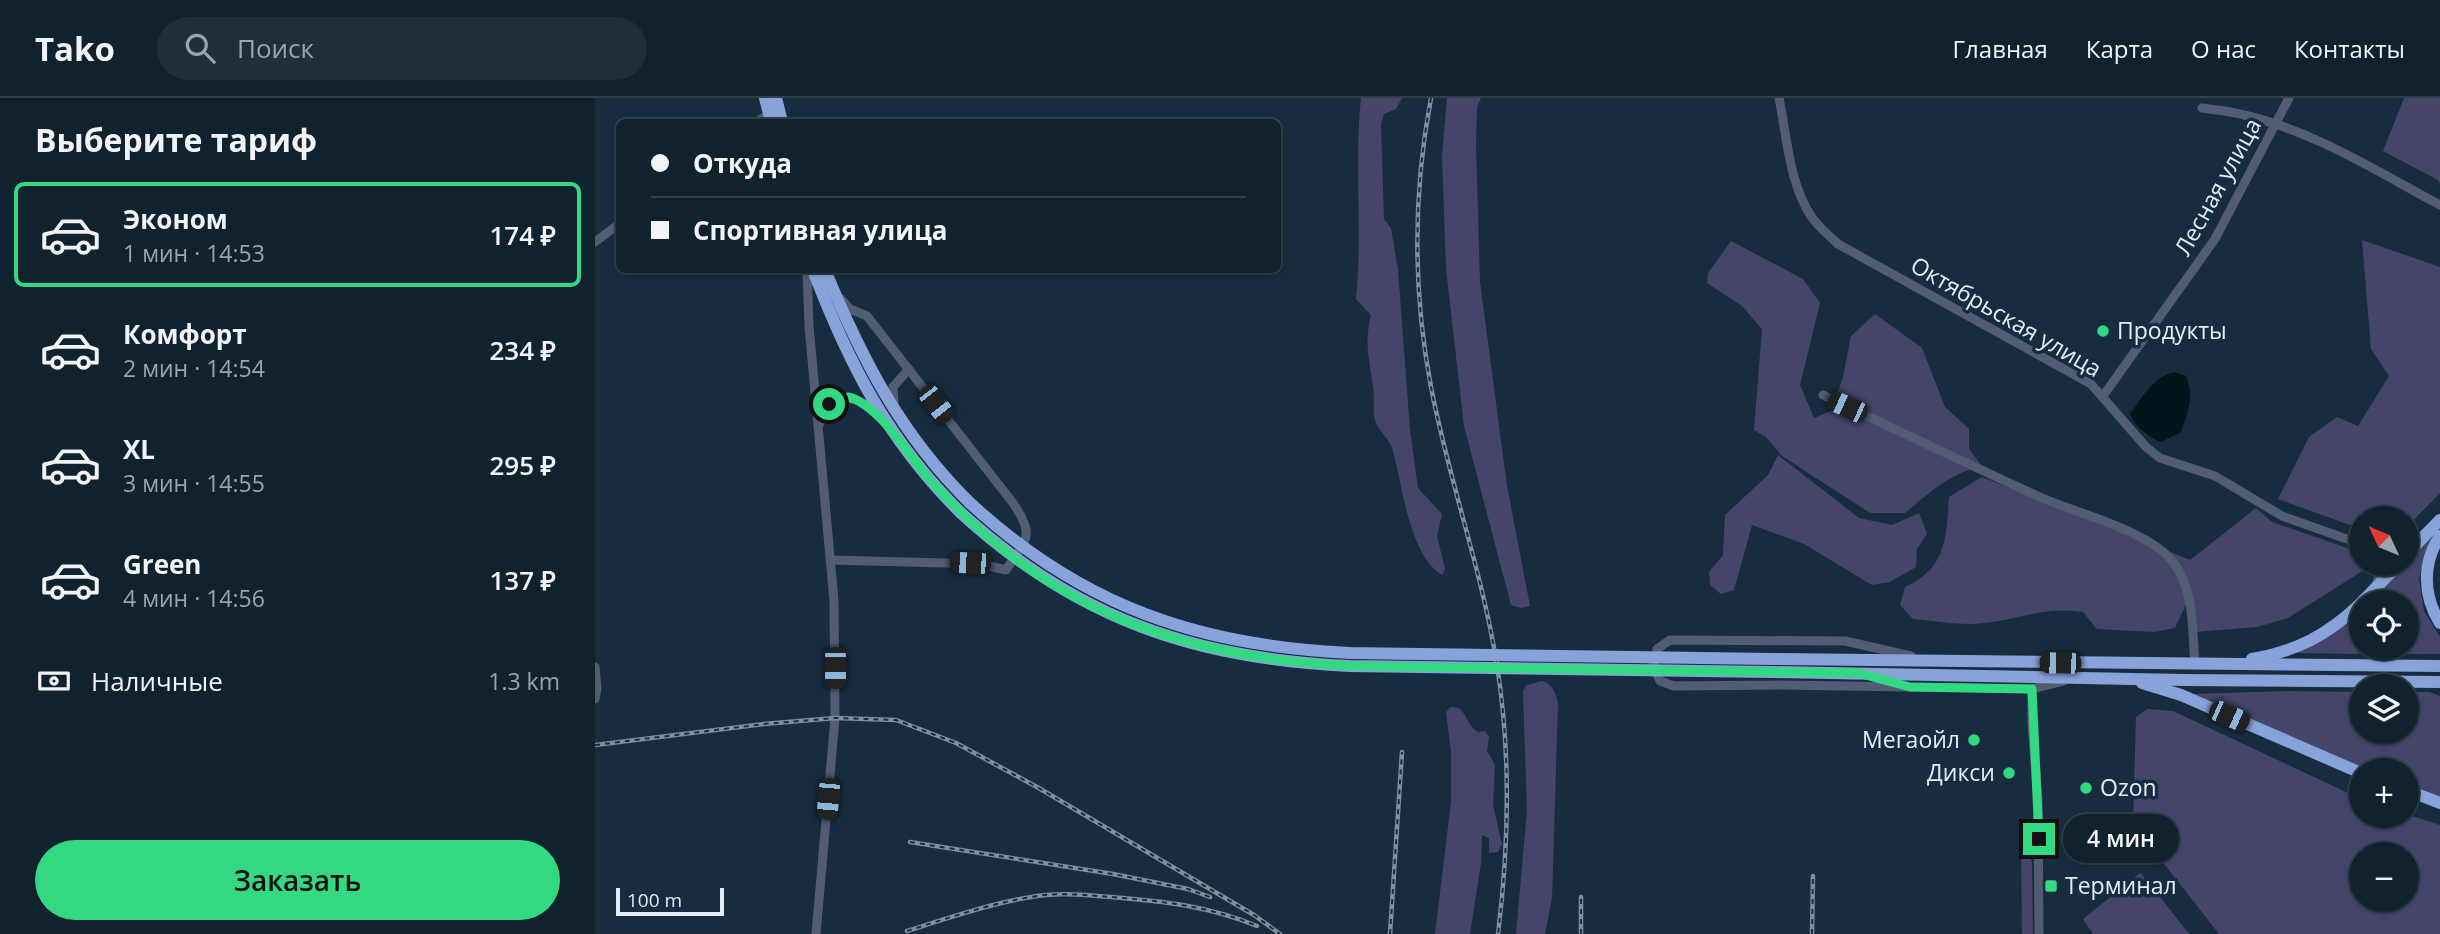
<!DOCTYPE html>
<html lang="ru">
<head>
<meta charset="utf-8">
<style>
  body { margin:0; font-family:"Open Sans",sans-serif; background:#1e2f3b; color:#f1f3f6; height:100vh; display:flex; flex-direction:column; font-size:26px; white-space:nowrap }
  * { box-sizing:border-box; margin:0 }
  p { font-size:23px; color:#9ca4aa }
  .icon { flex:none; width:38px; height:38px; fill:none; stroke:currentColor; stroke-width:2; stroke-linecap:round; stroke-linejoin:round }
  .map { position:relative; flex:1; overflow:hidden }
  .details { display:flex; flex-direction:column; background:#11222f; width:595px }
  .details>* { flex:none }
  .hud { position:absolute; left:21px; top:21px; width:665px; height:154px; border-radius:10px; box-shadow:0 2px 5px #0004,0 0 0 2px #303f4b; display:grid; align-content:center; height:154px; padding:0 35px; background:#11222f }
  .needle { width:46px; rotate:314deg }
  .fabs { position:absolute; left:1754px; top:408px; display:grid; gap:14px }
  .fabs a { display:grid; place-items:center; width:70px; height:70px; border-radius:50%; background:#11222f; box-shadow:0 2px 5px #0004,0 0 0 2px #303f4b; font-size:35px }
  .scale { position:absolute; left:21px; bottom:18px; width:108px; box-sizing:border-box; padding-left:7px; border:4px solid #e0eefa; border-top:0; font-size:19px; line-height:24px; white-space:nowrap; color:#e0eefa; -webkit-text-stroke:5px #172d3f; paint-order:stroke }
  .end { position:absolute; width:32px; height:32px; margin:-16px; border:9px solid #32d882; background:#111; box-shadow:0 0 0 4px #111 }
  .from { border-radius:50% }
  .bubble { position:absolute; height:49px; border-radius:24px; background:#11222f; box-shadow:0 2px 5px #0004,0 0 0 2px #303f4b; font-size:23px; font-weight:600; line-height:49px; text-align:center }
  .car { position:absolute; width:21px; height:42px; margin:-21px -10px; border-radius:9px; box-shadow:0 0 5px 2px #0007; background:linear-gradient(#222 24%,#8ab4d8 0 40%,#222 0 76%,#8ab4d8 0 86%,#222 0) }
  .hud b { display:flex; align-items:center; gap:24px; height:66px; font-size:26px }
  .hud b+b { border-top:2px solid #303f4b }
  .hud i { width:18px; height:18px; background:#f1f3f6 }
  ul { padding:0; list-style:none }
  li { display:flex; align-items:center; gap:21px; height:105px; margin:0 14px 10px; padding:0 21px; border:4px solid transparent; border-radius:10px }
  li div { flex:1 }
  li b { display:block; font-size:26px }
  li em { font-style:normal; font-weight:600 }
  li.current { border-color:#32d882 }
  li>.icon { width:63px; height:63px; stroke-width:1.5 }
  h2 { padding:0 35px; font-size:32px; line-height:84px }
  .pay { display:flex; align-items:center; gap:18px; height:77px; padding:0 35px; font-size:26px }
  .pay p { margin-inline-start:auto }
  .primary-button { display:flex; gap:14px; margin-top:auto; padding:14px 35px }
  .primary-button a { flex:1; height:80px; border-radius:42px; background:#32d882; color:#111; font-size:28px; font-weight:600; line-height:80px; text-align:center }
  header { display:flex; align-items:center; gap:42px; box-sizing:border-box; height:98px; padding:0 35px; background:#11222f; border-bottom:2px solid #303f4b }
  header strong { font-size:33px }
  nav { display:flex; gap:38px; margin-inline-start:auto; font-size:24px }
  .search { width:490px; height:63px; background:#1e2f3b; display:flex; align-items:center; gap:18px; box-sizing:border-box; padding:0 24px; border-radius:38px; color:#9ca4aa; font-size:26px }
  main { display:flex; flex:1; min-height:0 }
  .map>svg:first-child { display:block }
  .green { fill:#45456c; fill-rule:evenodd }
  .water { fill:#00161a }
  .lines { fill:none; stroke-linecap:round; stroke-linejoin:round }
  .minor { stroke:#525d74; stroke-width:9 }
  .highway { stroke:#88a2da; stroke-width:12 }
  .rail-casing { stroke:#7e909f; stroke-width:4.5 }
  .rail { stroke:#172d3f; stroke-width:2; stroke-dasharray:5; stroke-linecap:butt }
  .highway-bridge { stroke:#88a2da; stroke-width:12 }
  .route { stroke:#32d882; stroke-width:9 }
  .poi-dot { fill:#32d882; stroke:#172d3f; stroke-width:2.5 }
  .labels { text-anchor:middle; stroke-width:7; stroke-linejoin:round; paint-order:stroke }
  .street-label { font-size:23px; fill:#e0eefa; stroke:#172d3f }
  .poi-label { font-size:23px; fill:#e0eefa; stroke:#172d3f; text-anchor:start }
</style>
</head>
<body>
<header>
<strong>Tako</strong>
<div class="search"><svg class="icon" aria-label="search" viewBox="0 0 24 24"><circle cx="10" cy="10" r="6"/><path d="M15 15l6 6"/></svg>Поиск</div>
<nav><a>Главная</a><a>Карта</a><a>О нас</a><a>Контакты</a></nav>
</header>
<main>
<section class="details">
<h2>Выберите тариф</h2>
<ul>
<li class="current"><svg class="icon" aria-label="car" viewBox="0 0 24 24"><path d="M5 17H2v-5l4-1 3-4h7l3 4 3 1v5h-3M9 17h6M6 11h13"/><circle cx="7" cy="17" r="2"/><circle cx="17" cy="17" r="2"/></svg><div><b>Эконом</b><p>1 мин · 14:53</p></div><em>174 ₽</em></li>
<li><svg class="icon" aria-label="car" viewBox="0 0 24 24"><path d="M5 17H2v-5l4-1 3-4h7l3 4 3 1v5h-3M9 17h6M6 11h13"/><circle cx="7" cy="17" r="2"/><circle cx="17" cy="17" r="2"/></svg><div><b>Комфорт</b><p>2 мин · 14:54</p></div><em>234 ₽</em></li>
<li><svg class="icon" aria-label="car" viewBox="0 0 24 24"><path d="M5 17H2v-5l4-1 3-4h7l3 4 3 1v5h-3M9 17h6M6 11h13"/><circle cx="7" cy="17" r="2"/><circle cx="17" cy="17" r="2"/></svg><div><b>XL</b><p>3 мин · 14:55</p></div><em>295 ₽</em></li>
<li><svg class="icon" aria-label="car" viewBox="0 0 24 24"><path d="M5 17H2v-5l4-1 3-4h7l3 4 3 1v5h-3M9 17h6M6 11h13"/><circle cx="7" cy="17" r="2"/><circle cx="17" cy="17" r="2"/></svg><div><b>Green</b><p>4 мин · 14:56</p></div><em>137 ₽</em></li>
</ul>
<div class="pay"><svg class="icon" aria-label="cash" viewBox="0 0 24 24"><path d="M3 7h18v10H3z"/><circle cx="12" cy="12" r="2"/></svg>Наличные<p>1.3 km</p></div>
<div class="primary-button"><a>Заказать</a></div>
</section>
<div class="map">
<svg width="1845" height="836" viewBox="0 0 1845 836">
  <rect width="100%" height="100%" fill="#172d3f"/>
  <!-- green -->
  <g class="green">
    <path d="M766 0H807L801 11 789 16 786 26 789 121 796 130 803 172 815 332 823 390 847 416 842 438 850 471 847 477C813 456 808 386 797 350 793 338 781 332 779 318 778 311 779 304 779 297 776 265 768 250 776 217L761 201C768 134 759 67 766 0Z"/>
    <path d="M852 0H886L882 9 881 48 885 184 912 388 935 508 926 510 916 507 869 328 851 171 847 58Z"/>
    <path d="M1809 0H1845V86L1843 82 1788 53Z"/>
    <path d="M1767 142 1845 169V395L1811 430V420H1766V431L1683 401 1714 339 1742 319 1763 328 1794 278 1776 251Z"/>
    <path d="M1136 143 1208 181 1225 205 1205 287 1219 320 1236 313 1248 279 1256 238 1280 216 1327 250 1350 309 1374 331V351L1387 368C1352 377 1337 393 1310 415H1275L1187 358 1171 339 1159 332 1167 231 1147 208 1112 185 1113 175Z"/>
    <path d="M1183 357 1264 420 1297 427 1324 415 1332 436 1322 451 1321 469 1295 484 1277 487 1209 446 1157 427 1139 492 1126 496 1115 487 1114 474 1128 457 1130 417 1173 377Z"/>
    <path d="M1387 379 1595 462 1661 410 1677 424 1761 453 1766 457V466L1777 467 1693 520 1662 529 1600 534 1596 496 1580 530 1559 534 1502 531 1488 514C1447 508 1428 521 1390 525 1367 528 1342 523 1318 521L1305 507 1310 489C1352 470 1351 440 1354 399Z"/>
    <path d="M1845 429 1831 453 1824 481 1829 513 1845 539V556H1813L1799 552V550H1811V504H1775Z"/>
    <path d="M1766 513V550H1778V552L1762 556 1701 555Z"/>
    <path d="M947 583C958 586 960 594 963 605L957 800 950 836H921L932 713 928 593 932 587Z"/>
    <path d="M1694 593 1766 594V634H1811V594H1834L1845 598V699L1811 687V672H1774L1598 596Z"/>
    <path d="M856 609 864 610C873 618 873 629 883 634L890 633 894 639 892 653 900 667 898 707 907 746 903 754 894 755V740L887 737 886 765 875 836H840L856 704V654L851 614Z"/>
    <path d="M1552 611 1578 613 1766 701V718L1811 716 1845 727V836H1624L1538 726 1541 619ZM1766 756H1811V802H1766Z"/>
    <path d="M1426 750H1430V757H1434L1437 764 1438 836H1427Z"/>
    <path d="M1545 775 1551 781 1594 836H1498L1488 821Z"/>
  </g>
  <!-- water -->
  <path class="water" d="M1580 274 1591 278C1600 299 1593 313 1586 334L1566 344C1553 339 1540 329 1535 316 1548 299 1558 278 1580 274Z"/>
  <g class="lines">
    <!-- minor -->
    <g class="minor">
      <path d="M1184 0C1192 38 1194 85 1216 118 1223 129 1234 137 1243 146L1496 286 1551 349 1565 360 1620 378 1687 418 1766 446"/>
      <path d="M1607 10C1621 12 1636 13 1649 17 1719 33 1783 74 1845 107"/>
      <path d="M162 24 174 16"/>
      <path d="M0 144 24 126"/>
      <path d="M212 172 214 228 239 503 240 620 221 836"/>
      <path d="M1228 297C1300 331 1372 366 1445 399 1481 415 1555 433 1578 464 1600 493 1597 532 1600 566"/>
      <path d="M1508 298 1620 141 1694 0"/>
      <path d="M299 305 298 289 314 271"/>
      <path d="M225 325 234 306C254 292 269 305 285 319"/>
      <path d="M236 462 386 466 411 472C431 442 441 438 418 405L272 218 255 211 246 201"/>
      <path d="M1781 487 1788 466"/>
      <path d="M1316 558 1250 543 1075 542 1062 551 1058 567 1065 583 1079 588 1188 587 1437 591 1469 583"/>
      <path d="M0 569 2 590 0 601"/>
      <path d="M1437 591V627L1443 702 1444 836"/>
    </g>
    <!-- highway -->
    <g class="highway">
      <path d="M170 0 176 24"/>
      <path d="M181 0 187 24"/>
      <path d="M218 172C254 266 293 343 366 415"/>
      <path d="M230 172C267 261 305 336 375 405"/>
      <path d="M1845 438C1827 465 1828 498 1845 525"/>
      <path d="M1811 457 1845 422"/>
      <path d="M1767 504 1804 466"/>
      <path d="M1177 561 1845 568"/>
      <path d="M1657 561C1702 553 1733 537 1766 505"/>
      <path d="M1177 574 1588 582 1845 584"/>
      <path d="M1547 585 1586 597 1766 675"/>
      <path d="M1811 692 1845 705"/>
    </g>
    <!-- rail casing -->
    <g class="rail-casing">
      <g id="rail">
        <path d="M836 0C818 95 818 194 836 289 854 383 887 473 902 567 916 656 914 747 903 836"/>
        <path d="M0 647 169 626 240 620 301 622 361 645 442 689 659 817 685 836"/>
        <path d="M315 744 518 776 593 791 615 799"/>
        <path d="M312 833C353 820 394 806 436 799 462 794 490 797 516 799 567 803 614 808 662 828"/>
        <path d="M795 836 807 654"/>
        <path d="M986 836V799"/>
        <path d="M1217 836 1218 778"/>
      </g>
    </g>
    <!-- rail -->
    <use href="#rail" class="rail"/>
    <!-- highway-bridge -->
    <g class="highway-bridge">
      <path d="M375 405C488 509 605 548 755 555L1177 561"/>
      <path d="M366 415C482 521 600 561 755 568L1177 574"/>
    </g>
  </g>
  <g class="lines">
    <!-- route -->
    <path class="route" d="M234 306 253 299C283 305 314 358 334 381 351 400 368 417 387 434 494 528 616 561 755 568L1263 575 1315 589 1437 591 1444 741"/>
  </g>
  <!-- markers -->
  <g class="poi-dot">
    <circle cx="1508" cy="233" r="7"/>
    <circle cx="1379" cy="642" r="7"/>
    <circle cx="1414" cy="675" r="7"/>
    <circle cx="1491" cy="690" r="7"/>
    <rect x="1449" y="781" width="14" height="14" rx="3.5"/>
  </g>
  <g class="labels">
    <!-- street labels -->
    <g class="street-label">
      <text transform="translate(1623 89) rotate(-61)" y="8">Лесная улица</text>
      <text transform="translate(1411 219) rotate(30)" y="8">Октябрьская улица</text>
    </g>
    <!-- poi labels -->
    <g class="poi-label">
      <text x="1522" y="241">Продукты</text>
      <text x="1365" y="650" text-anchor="end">Мегаойл</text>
      <text x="1400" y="683" text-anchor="end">Дикси</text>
      <text x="1505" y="698">Ozon</text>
      <text x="1470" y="796">Терминал</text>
    </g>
  </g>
</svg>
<div class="fabs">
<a><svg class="needle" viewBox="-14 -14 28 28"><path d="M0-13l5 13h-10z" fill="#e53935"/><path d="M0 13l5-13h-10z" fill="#9ca4aa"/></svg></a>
<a><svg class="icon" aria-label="locate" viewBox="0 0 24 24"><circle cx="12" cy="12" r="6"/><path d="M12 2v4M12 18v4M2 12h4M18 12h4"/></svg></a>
<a><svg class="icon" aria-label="layers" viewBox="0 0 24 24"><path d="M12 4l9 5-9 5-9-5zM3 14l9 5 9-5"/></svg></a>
<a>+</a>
<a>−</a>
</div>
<div class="scale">100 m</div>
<i class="end from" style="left:234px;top:306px"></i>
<i class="end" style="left:1444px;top:741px"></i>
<div class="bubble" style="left:1468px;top:716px;width:116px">4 мин</div>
<i class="car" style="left:341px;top:306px;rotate:142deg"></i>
<i class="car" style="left:1252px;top:309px;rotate:295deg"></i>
<i class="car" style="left:375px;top:465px;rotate:272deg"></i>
<i class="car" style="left:1465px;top:565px;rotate:271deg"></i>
<i class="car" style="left:240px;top:570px;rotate:180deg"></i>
<i class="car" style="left:1634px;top:618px;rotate:114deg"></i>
<i class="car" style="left:233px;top:701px;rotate:185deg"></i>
<div class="hud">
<b><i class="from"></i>Откуда</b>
<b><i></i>Спортивная улица</b>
</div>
</div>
</main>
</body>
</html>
